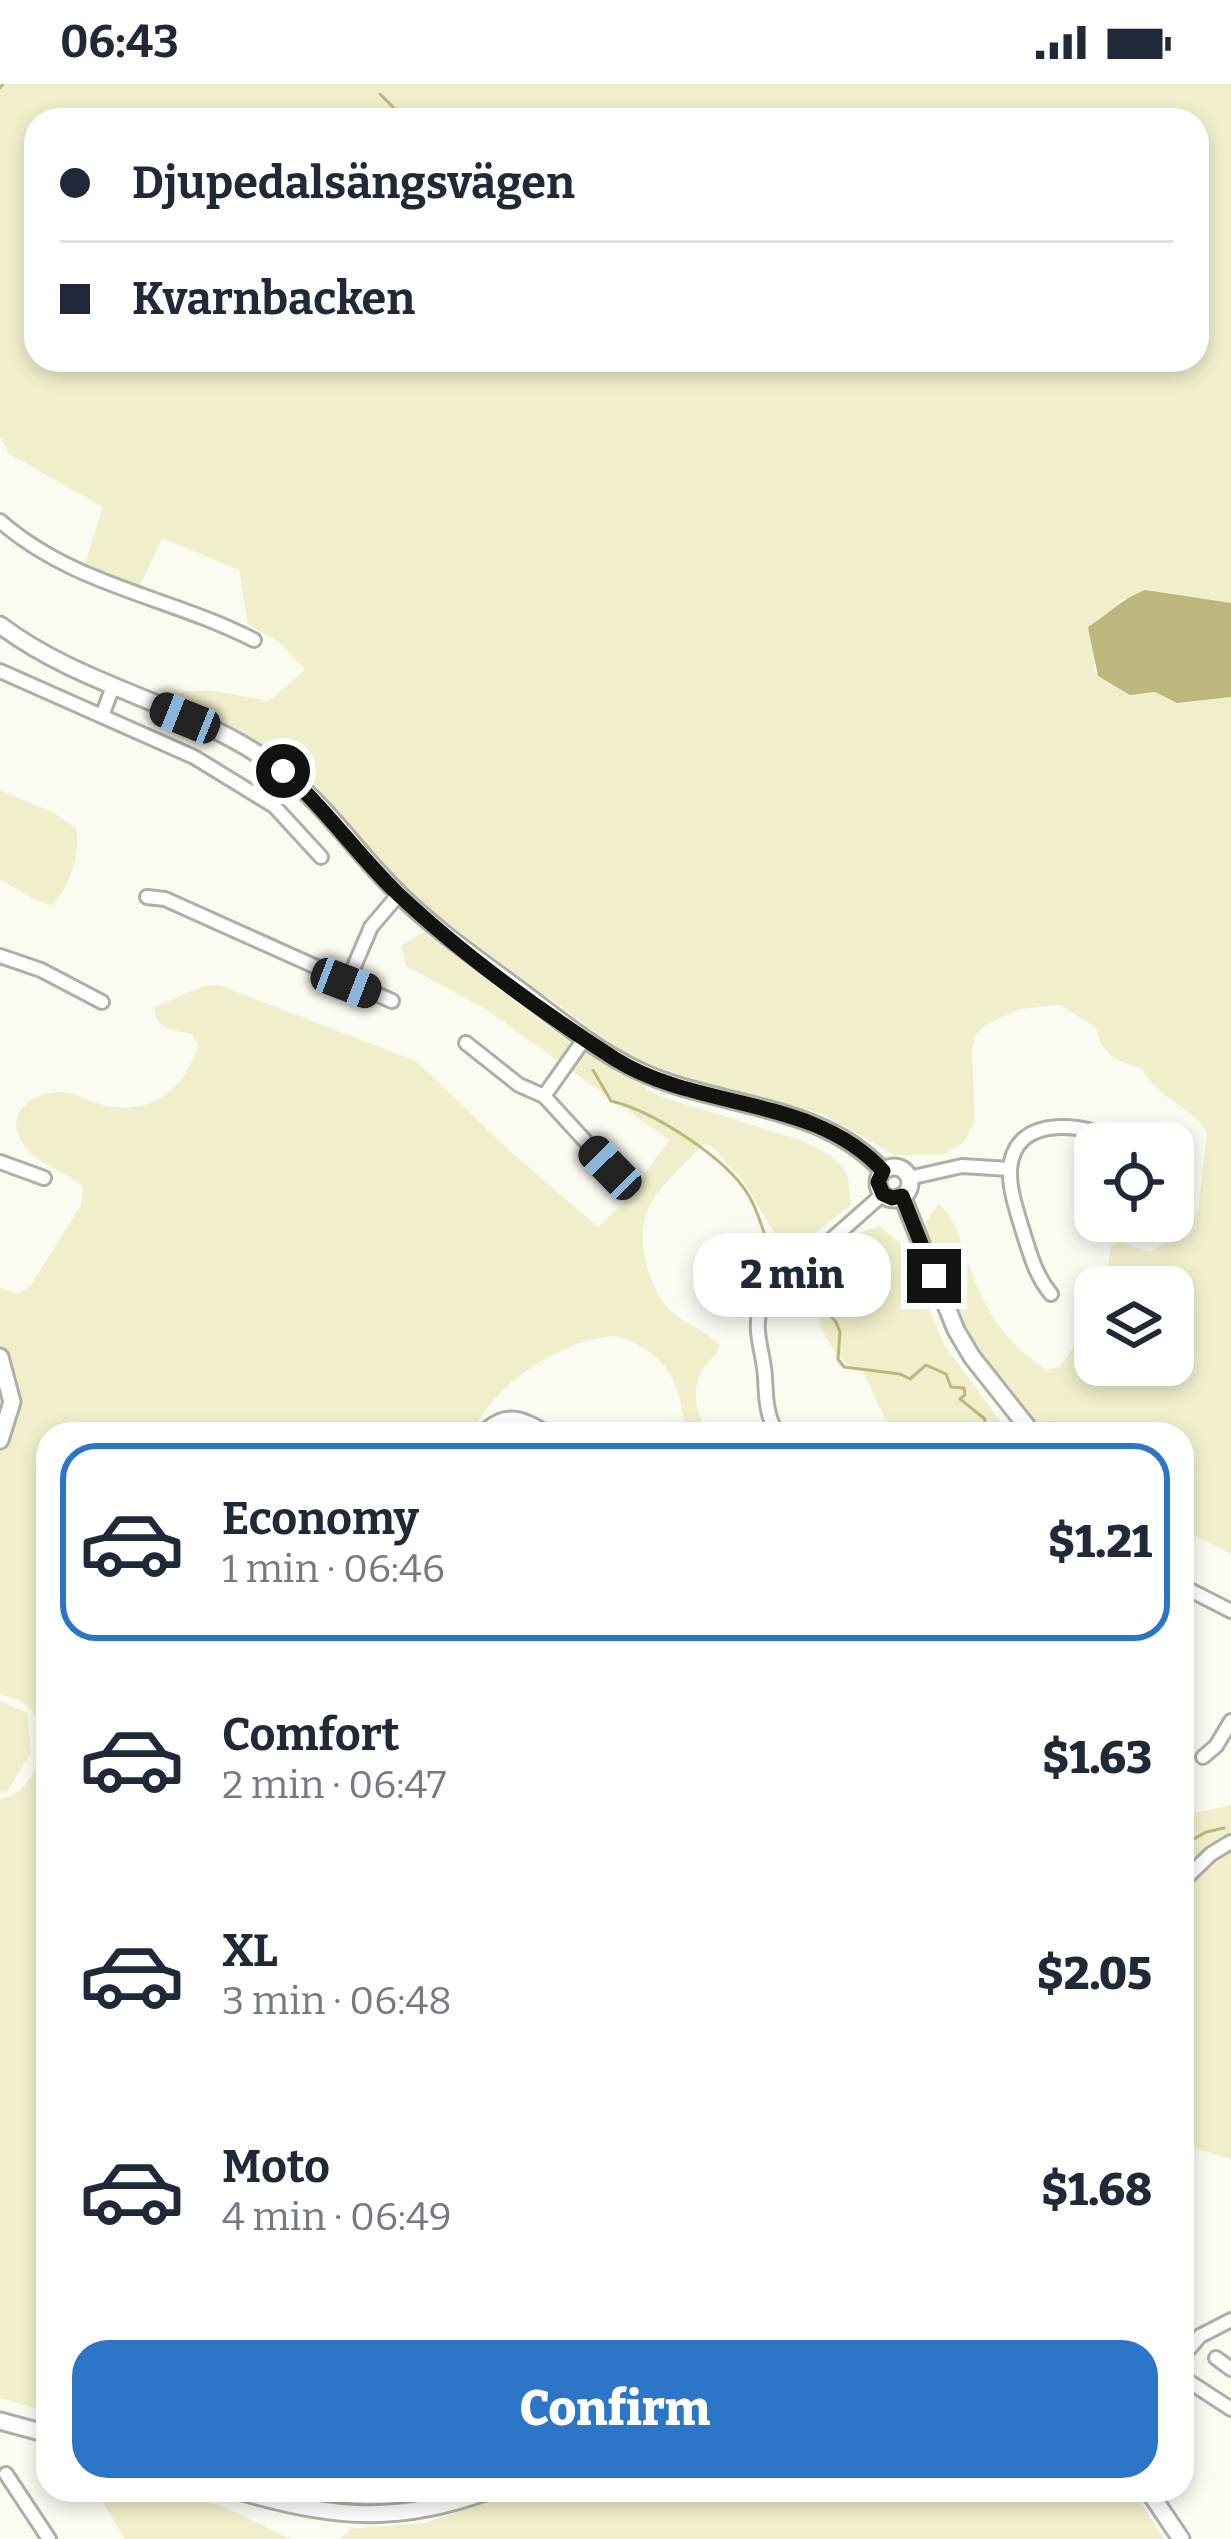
<!DOCTYPE html>
<html lang="en">
<head>
<meta charset="utf-8">
<style>
  body { margin:0; font-family:Bitter,serif; background:#f6f6f7; color:#1f2937; height:100vh; display:flex; flex-direction:column; font-size:45px; white-space:nowrap }
  * { box-sizing:border-box; margin:0 }
  p { font-size:39px; color:#747a83 }
  .icon { flex:none; width:66px; height:66px; fill:none; stroke:currentColor; stroke-width:2; stroke-linecap:round; stroke-linejoin:round }
  .map { position:relative; flex:1; overflow:hidden }
  .panel { position:absolute; left:36px; top:1338px; width:1158px; height:1080px; display:flex; flex-direction:column; background:#fff; border-radius:36px; box-shadow:0 6px 18px #0003 }
  .panel>* { flex:none }
  .hud { position:absolute; left:24px; top:24px; width:1185px; height:264px; border-radius:36px; box-shadow:0 6px 18px #0003; display:grid; align-content:center; height:264px; padding:0 36px; background:#fff }
  .controls { position:absolute; left:1074px; top:1038px; display:grid; gap:24px }
  .controls a { display:grid; place-items:center; width:120px; height:120px; border-radius:24px; background:#fff; box-shadow:0 6px 18px #0003; font-size:60px }
  .end { position:absolute; width:54px; height:54px; margin:-27px; border:15px solid #12120f; background:#fff; box-shadow:0 0 0 6px #fff }
  .from { border-radius:50% }
  .bubble { position:absolute; height:84px; border-radius:36px; background:#fff; box-shadow:0 6px 18px #0003; font-size:39px; font-weight:800; line-height:84px; text-align:center }
  .car { position:absolute; width:36px; height:72px; margin:-36px -18px; border-radius:15px; box-shadow:0 0 9px 3px #0007; background:linear-gradient(#222 24%,#8ab4d8 0 40%,#222 0 76%,#8ab4d8 0 86%,#222 0) }
  .hud b { display:flex; align-items:center; gap:42px; height:114px; font-size:45px }
  .hud b+b { border-top:3px solid #e0e1e3 }
  .hud i { width:30px; height:30px; background:#1f2937 }
  ul { padding:21px 0 0; list-style:none }
  li { display:flex; align-items:center; gap:36px; height:198px; margin:0 24px 18px; padding:0 12px; border:6px solid transparent; border-radius:36px }
  li div { flex:1 }
  li b { display:block; font-size:45px }
  li em { font-style:normal; font-weight:800 }
  li.active { border-color:#2d75c6 }
  li>.icon { width:108px; height:108px; stroke-width:1.5 }
  .button { display:flex; gap:24px; margin-top:auto; padding:24px 36px }
  .button a { flex:1; height:138px; border-radius:36px; background:#2d75c6; color:#fff; font-size:48px; font-weight:800; line-height:138px; text-align:center }
  .status { display:flex; justify-content:space-between; align-items:center; height:84px; padding:0 60px; background:#fff; direction:ltr }
  .status svg { height:33px; fill:currentColor }
  .map>svg:first-child { display:block }
  .green { fill:#f1efcb; fill-rule:evenodd }
  .water { fill:#bcb77d }
  .lines { fill:none; stroke-linecap:round; stroke-linejoin:round }
  .stream { stroke:#bcb77d; stroke-width:3 }
  .minor-casing { stroke:#afafa6; stroke-width:18 }
  .tertiary-casing { stroke:#afafa6; stroke-width:21 }
  .minor { stroke:#fff; stroke-width:12 }
  .tertiary { stroke:#fff; stroke-width:15 }
  .route { stroke:#12120f; stroke-width:15 }
</style>
</head>
<body>
<div class="status"><b>06:43</b><svg viewBox="0 0 49 12"><path d="M0 12V9h3v3zM5 12V6h3v6zM10 12V3h3v9zM15 12V0h3v12zM26 1h20v11H26zM47 4h2v5h-2z"/></svg></div>
<div class="map">
<svg width="1231" height="2455" viewBox="0 0 1231 2455">
  <rect width="100%" height="100%" fill="#fcfbf1"/>
  <!-- green -->
  <g class="green">
    <path d="M0 0H1231V519L1122 515 1104 535 1088 543 1095 565 1094 587 1118 603 1146 610 1155 608 1176 619 1231 613V1470L1182 1445V1350C1153 1350 1085 1356 1061 1350 1006 1336 928 1190 926 1137L939 1120C957 1138 960 1155 968 1179 986 1228 1003 1256 1046 1286L1061 1282 1095 1229V1281H1173V1203H1104L1111 1163 1120 1158 1150 1168 1171 1155 1198 1128 1207 1049C1193 1022 1158 1016 1141 984 1114 976 1103 972 1096 944L1061 921 1020 925 987 940 975 951 972 969 975 1037 964 1058 943 1071H894L822 1030 722 1005 629 973 431 827 386 785 324 711 270 667 155 610 209 606 269 617 305 586 280 559 248 540 239 486 162 454 140 502 84 482 103 423 9 370 0 352ZM36 36H1197V276H36Z"/>
    <path d="M0 706 52 728 76 744C81 771 70 800 53 821L35 816 0 795Z"/>
    <path d="M423 848 569 958 659 1012 800 1056 830 1071 842 1082 848 1094 851 1121 790 1168 784 1165 742 1095 711 1062 704 1060C662 1104 628 1123 649 1189 654 1204 661 1218 673 1229 688 1242 706 1246 720 1261 716 1273 710 1275 703 1285 690 1304 696 1334 711 1350H686C680 1298 669 1270 617 1252 565 1253 491 1301 472 1350H48V2328L0 2314V1715C37 1712 55 1645 27 1621 20 1615 8 1613 0 1610V1204L19 1210 31 1201 81 1121 83 1103C67 1088 44 1083 29 1067 0 1038 25 1007 62 1008 77 1009 92 1019 107 1022 153 1031 185 1004 198 961L192 950C175 947 154 945 155 923L203 902 219 901 416 977 511 1068 598 1143 625 1117 669 1056 485 925 406 882 401 862Z"/>
    <path d="M880 1142 900 1159 945 1262 1001 1338 996 1350H940L886 1337 863 1287C829 1278 812 1230 812 1197L854 1151Z"/>
    <path d="M719 1152 743 1198 741 1206 732 1210 708 1202 692 1178 717 1164 714 1154Z"/>
    <path d="M0 1617 27 1629 31 1668 7 1708 0 1707Z"/>
    <path d="M1231 1721V1748L1182 1789V1732Z"/>
    <path d="M1231 1766V2075L1190 2063 1182 2038V1808Z"/>
    <path d="M108 2406H163L222 2422 291 2455H125L105 2422 102 2410Z"/>
    <path d="M521 2406H1132L1164 2455H341L350 2445 425 2439Z"/>
  </g>
  <!-- water -->
  <path class="water" d="M1145 506 1231 519V613L1177 619 1155 608 1130 611 1098 592 1088 543C1109 530 1121 515 1145 506Z"/>
  <g class="lines">
    <!-- stream -->
    <g class="stream">
      <path d="M0 4 3 0"/>
      <path d="M380 10 406 36"/>
      <path d="M593 986 611 1017C653 1027 727 1074 749 1112 765 1139 761 1160 787 1186"/>
      <path d="M801 1199 836 1238 840 1248 838 1275 844 1283 900 1290 910 1295 926 1281 946 1290 951 1303 964 1304 965 1311 960 1315 985 1335 983 1350"/>
      <path d="M1039 1341 1051 1339 1064 1350"/>
      <path d="M1182 1762 1206 1748 1224 1744"/>
    </g>
    <!-- minor casing -->
    <g class="minor-casing">
      <g id="minor">
        <path d="M0 437C74 502 168 512 254 556"/>
        <path d="M0 587 194 673 274 722 321 773"/>
        <path d="M102 632 112 605"/>
        <path d="M147 813 165 815 392 917"/>
        <path d="M0 872 41 886 102 918"/>
        <path d="M347 899 371 843 399 810"/>
        <path d="M466 959 519 1001 544 1012 610 1084"/>
        <path d="M544 1012 585 954"/>
        <path d="M0 1078 44 1094"/>
        <path d="M909 1094 962 1082 1010 1085"/>
        <path d="M1051 1210C1036 1192 1031 1173 1024 1151 1018 1131 1009 1106 1010 1086 1014 1026 1091 1041 1125 1059"/>
        <path d="M482 1350C504 1326 524 1333 548 1350"/>
        <path d="M777 1350C766 1330 766 1314 765 1293 763 1263 751 1246 763 1216L883 1110"/>
        <path d="M1182 1502 1231 1527"/>
        <path d="M1203 1673 1216 1662 1231 1637"/>
        <path d="M1182 1798 1211 1770 1231 1758"/>
        <path d="M1182 2273 1200 2252 1231 2236"/>
        <path d="M1216 2274 1231 2285"/>
        <path d="M1182 2293 1231 2325"/>
        <path d="M6 2390 49 2455"/>
      </g>
    </g>
    <!-- tertiary casing -->
    <g class="tertiary-casing">
      <g id="tertiary">
        <path d="M0 541C83 604 190 620 274 681 321 715 353 764 394 805 432 844 478 875 522 908 553 931 584 957 618 976 701 1026 815 1012 883 1087"/>
        <circle cx="894" cy="1099" r="16"/>
        <path d="M902 1112 956 1246 972 1273 1033 1350"/>
        <path d="M0 1273 12 1318 0 1356"/>
        <path d="M0 2337 48 2350"/>
        <path d="M236 2406C329 2434 398 2441 490 2406"/>
        <path d="M1148 2406 1181 2455"/>
      </g>
    </g>
    <!-- minor -->
    <use href="#minor" class="minor"/>
    <!-- tertiary -->
    <use href="#tertiary" class="tertiary"/>
  </g>
  <g class="lines">
    <!-- route -->
    <path class="route" d="M283 687C325 724 356 769 396 808 459 868 542 928 615 975 698 1027 814 1011 883 1087L878 1098 883 1110 892 1114 902 1112 934 1192"/>
  </g>
</svg>
<div class="controls">
<a><svg class="icon" aria-label="locate" viewBox="0 0 24 24"><circle cx="12" cy="12" r="6"/><path d="M12 2v4M12 18v4M2 12h4M18 12h4"/></svg></a>
<a><svg class="icon" aria-label="layers" viewBox="0 0 24 24"><path d="M12 4l9 5-9 5-9-5zM3 14l9 5 9-5"/></svg></a>
</div>
<i class="end from" style="left:283px;top:687px"></i>
<i class="end" style="left:934px;top:1192px"></i>
<div class="bubble" style="left:693px;top:1149px;width:198px">2 min</div>
<i class="car" style="left:185px;top:634px;rotate:292deg"></i>
<i class="car" style="left:346px;top:899px;rotate:111deg"></i>
<i class="car" style="left:610px;top:1084px;rotate:316deg"></i>
<div class="hud">
<b><i class="from"></i>Djupedalsängsvägen</b>
<b><i></i>Kvarnbacken</b>
</div>
<section class="panel">
<ul>
<li class="active"><svg class="icon" aria-label="car" viewBox="0 0 24 24"><path d="M5 17H2v-5l4-1 3-4h7l3 4 3 1v5h-3M9 17h6M6 11h13"/><circle cx="7" cy="17" r="2"/><circle cx="17" cy="17" r="2"/></svg><div><b>Economy</b><p>1 min · 06:46</p></div><em>$1.21</em></li>
<li><svg class="icon" aria-label="car" viewBox="0 0 24 24"><path d="M5 17H2v-5l4-1 3-4h7l3 4 3 1v5h-3M9 17h6M6 11h13"/><circle cx="7" cy="17" r="2"/><circle cx="17" cy="17" r="2"/></svg><div><b>Comfort</b><p>2 min · 06:47</p></div><em>$1.63</em></li>
<li><svg class="icon" aria-label="car" viewBox="0 0 24 24"><path d="M5 17H2v-5l4-1 3-4h7l3 4 3 1v5h-3M9 17h6M6 11h13"/><circle cx="7" cy="17" r="2"/><circle cx="17" cy="17" r="2"/></svg><div><b>XL</b><p>3 min · 06:48</p></div><em>$2.05</em></li>
<li><svg class="icon" aria-label="car" viewBox="0 0 24 24"><path d="M5 17H2v-5l4-1 3-4h7l3 4 3 1v5h-3M9 17h6M6 11h13"/><circle cx="7" cy="17" r="2"/><circle cx="17" cy="17" r="2"/></svg><div><b>Moto</b><p>4 min · 06:49</p></div><em>$1.68</em></li>
</ul>
<div class="button"><a>Confirm</a></div>
</section>
</div>
</body>
</html>
